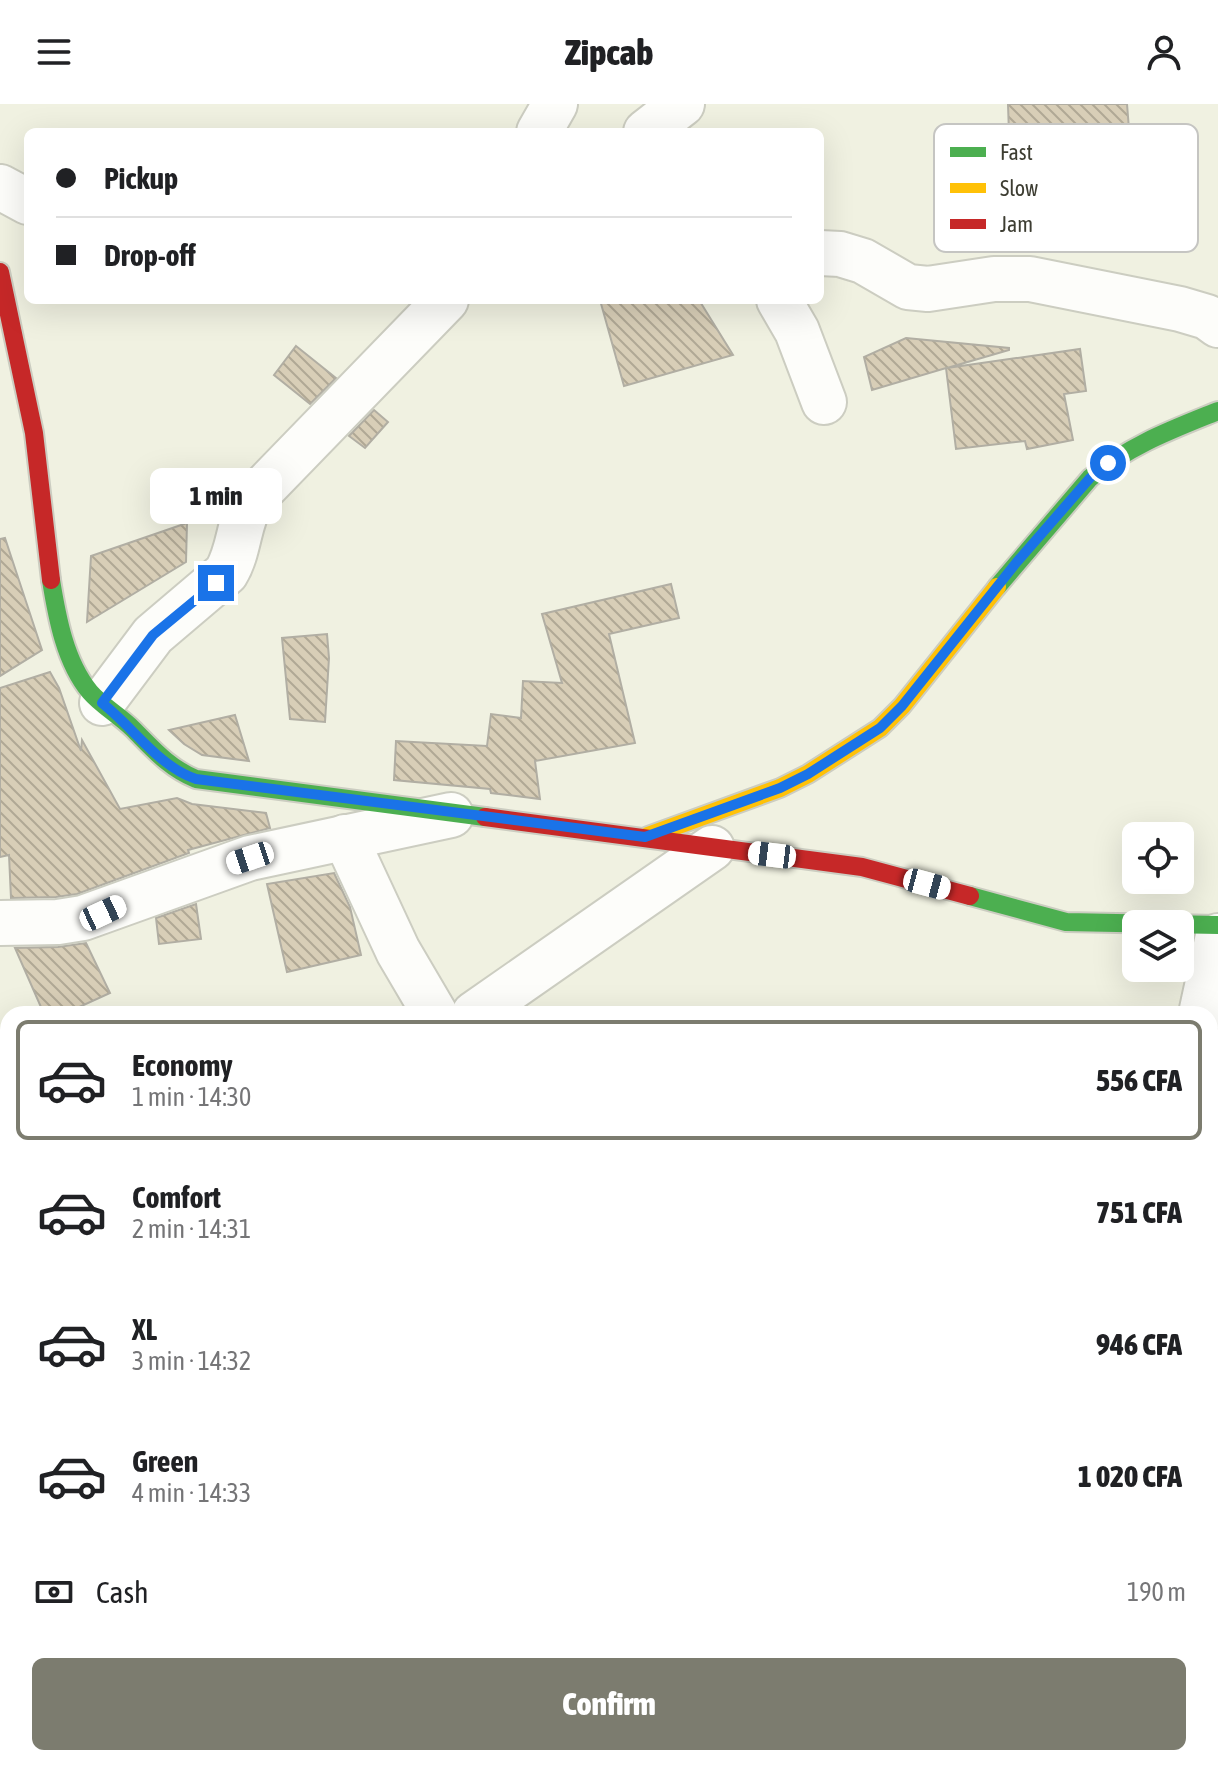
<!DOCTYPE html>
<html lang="en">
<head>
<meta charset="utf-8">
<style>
  body { margin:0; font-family:"Asap Condensed",sans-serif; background:#f2f2f2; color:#202124; height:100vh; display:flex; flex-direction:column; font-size:30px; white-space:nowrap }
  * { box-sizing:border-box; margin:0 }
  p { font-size:26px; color:#757577 }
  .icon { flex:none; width:44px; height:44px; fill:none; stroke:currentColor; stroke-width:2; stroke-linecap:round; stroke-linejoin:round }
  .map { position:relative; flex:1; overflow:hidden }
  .panel { position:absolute; left:0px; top:902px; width:1218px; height:760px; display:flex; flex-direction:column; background:#fff; border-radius:24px 24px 0 0; box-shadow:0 8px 32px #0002 }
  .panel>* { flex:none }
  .banner { position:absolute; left:24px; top:24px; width:800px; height:176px; border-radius:12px; box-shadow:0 8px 32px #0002; display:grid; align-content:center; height:176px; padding:0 32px; background:#fff }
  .controls { position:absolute; left:1122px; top:718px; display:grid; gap:16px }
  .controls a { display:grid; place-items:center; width:72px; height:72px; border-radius:12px; background:#fff; box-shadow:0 8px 32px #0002; font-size:40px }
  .end { position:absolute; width:36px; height:36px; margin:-18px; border:10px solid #1a73e8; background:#fff; box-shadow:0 0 0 4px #fff }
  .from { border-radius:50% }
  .bubble { position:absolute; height:56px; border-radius:12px; background:#fff; box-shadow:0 8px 32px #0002; font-size:26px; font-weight:800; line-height:56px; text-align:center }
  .car { position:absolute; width:24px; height:48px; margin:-24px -12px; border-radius:10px; box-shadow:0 0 6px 2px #0007; background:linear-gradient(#fff 24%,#345 0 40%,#fff 0 76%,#345 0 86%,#fff 0) }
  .banner b { display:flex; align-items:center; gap:28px; height:76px; font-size:30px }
  .banner b+b { border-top:2px solid #e0e0e0 }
  .banner i { width:20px; height:20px; background:#202124 }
  ul { padding:14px 0 0; list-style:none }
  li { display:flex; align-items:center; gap:24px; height:120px; margin:0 16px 12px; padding:0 16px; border:4px solid transparent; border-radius:12px }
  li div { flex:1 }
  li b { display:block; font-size:30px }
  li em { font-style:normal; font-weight:800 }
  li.on { border-color:#7c7c6f }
  li>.icon { width:72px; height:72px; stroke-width:1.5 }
  .pay { display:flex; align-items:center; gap:20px; height:88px; padding:0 32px; font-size:30px }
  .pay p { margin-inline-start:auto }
  .button { display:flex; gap:16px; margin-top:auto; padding:16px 32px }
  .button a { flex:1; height:92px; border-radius:12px; background:#7c7c6f; color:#fff; font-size:32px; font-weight:800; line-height:92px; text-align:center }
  header { display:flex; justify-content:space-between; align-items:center; height:104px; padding:0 32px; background:#fff; font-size:36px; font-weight:800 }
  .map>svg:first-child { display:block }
  .building { fill:url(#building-back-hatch); stroke:#b1aea3; stroke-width:2 }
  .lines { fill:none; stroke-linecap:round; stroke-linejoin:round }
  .street-casing { stroke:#cccdc1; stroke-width:48 }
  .fast-casing { stroke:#cccdc1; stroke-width:22 }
  .slow-casing { stroke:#cccdc1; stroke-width:22 }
  .jam-casing { stroke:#cccdc1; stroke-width:22 }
  .street { stroke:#fdfdfa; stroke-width:44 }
  .fast { stroke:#4caf50; stroke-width:18 }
  .slow { stroke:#ffc107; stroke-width:18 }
  .jam { stroke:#c62828; stroke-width:18 }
  .route { stroke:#1a73e8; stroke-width:10 }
  .key { fill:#fff; stroke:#c5c5c2; stroke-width:2 }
  .key-label { font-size:22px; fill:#3d3d32 }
</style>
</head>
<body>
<header><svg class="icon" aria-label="menu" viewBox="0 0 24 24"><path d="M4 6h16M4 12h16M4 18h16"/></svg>Zipcab<svg class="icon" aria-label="person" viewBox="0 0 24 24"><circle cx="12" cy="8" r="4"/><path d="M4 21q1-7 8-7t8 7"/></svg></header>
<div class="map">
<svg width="1218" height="1662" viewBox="0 0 1218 1662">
  <defs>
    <pattern id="building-back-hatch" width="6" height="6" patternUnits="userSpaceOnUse" patternTransform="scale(2)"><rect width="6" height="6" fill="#d8ceb7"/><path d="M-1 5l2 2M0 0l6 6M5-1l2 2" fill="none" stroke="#b0a895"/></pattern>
  </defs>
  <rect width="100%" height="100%" fill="#f0f1e1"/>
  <!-- building -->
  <g class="building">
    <path d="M1008 0H1127L1129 25 1045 35 1040 117 997 113 1009 30Z"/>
    <path d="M600 196H699L733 251 624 282Z"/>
    <path d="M906 234 1009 244V246L947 264 1080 245 1086 287 1064 290 1073 336 1027 345 1025 337 956 345 946 264 872 286 864 253Z"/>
    <path d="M296 242 336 274 310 300 274 271Z"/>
    <path d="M374 306 388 318 365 344 349 332Z"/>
    <path d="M187 419 186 458 87 518 91 452Z"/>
    <path d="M5 434 42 546 0 572V435Z"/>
    <path d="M671 480 679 514 609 530 635 639 535 657 540 695 491 689 490 685 394 676 396 637 487 642 491 610 521 614 523 577 562 579 542 510Z"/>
    <path d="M327 530 329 554 325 618 290 615 282 534Z"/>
    <path d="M50 568 59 584 81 647 82 636 120 705 177 694 192 700 266 709 270 724 188 746 189 749 77 790 56 793 11 794 9 751 0 753V584Z"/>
    <path d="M235 611 249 657 202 651 184 640 169 626Z"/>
    <path d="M334 769 350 803 361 851 287 868 267 780Z"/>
    <path d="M196 800 201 835 159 840 156 814Z"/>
    <path d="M86 839 110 889 64 910H44L15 844 58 843Z"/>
  </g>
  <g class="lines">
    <!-- street casing -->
    <g class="street-casing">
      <g id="street">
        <path d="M539 28 555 0"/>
        <path d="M646 28 682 0"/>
        <path d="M0 83 28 98"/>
        <path d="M820 149 840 150 863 157 908 183 928 185 994 175H1030L1180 205 1207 213 1218 221"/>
        <path d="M779 196 797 227 824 298"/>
        <path d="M102 599 153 531 226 469C240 446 238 418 252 396L446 196"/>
        <path d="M345 733 398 847 435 910"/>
        <path d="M0 819 58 818 83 814 250 754 451 711"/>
        <path d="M474 910 712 744"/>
        <path d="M1201 910 1218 832"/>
        <path d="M0 1152 8 1147"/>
        <path d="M0 1211 8 1225"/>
        <path d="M1210 1486 1218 1521"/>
        <path d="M0 1537 8 1544"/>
        <path d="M125 1654 133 1662"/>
        <path d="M469 1654 478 1662"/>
      </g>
    </g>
    <!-- fast casing -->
    <g class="fast-casing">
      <g id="fast">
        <path d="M51 476C57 513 65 558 90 588 102 602 119 611 133 625 153 645 169 664 196 675L485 713"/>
        <path d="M997 483 1090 374C1130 341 1171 326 1218 307"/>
        <path d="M970 792 1066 818 1218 821"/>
      </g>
    </g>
    <!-- slow casing -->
    <g class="slow-casing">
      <path id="slow" d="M648 732 780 684 808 670 880 624 902 602 997 483"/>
    </g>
    <!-- jam casing -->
    <g class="jam-casing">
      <g id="jam">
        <path d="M0 168 34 329 51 476"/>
        <path d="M485 713 862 763 970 792"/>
      </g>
    </g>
    <!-- street -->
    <use href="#street" class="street"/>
    <!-- fast -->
    <use href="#fast" class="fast"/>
    <!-- slow -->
    <use href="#slow" class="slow"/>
    <!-- jam -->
    <use href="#jam" class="jam"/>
  </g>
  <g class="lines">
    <!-- route -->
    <path class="route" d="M216 479 153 531 102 599C133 623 159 663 196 675L645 733 780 684 808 670 880 624 902 602 1016 459 1090 374 1108 359"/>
  </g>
  <!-- legend -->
  <rect x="934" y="20" width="264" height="128" rx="12" class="key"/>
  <rect x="950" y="43" width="36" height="10" fill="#4caf50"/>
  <rect x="950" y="79" width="36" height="10" fill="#ffc107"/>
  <rect x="950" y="115" width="36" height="10" fill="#c62828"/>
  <g class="key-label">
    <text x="1000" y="56">Fast</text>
    <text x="1000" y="92">Slow</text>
    <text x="1000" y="128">Jam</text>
  </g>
</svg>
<div class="controls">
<a><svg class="icon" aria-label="locate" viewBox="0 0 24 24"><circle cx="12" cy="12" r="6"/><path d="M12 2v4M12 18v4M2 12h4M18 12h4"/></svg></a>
<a><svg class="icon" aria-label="layers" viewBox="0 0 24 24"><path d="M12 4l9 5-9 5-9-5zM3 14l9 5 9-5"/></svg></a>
</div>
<i class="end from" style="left:1108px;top:359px"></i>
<i class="end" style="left:216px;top:479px"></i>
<div class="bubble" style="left:150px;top:364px;width:132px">1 min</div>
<i class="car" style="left:772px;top:751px;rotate:277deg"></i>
<i class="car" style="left:250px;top:754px;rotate:252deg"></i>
<i class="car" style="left:927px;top:780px;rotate:105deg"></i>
<i class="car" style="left:103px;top:809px;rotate:65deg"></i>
<div class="banner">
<b><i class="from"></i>Pickup</b>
<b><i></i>Drop-off</b>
</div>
<section class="panel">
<ul>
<li class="on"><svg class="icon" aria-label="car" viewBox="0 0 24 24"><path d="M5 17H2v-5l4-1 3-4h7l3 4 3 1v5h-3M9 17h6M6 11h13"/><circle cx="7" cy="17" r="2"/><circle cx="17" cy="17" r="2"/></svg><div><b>Economy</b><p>1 min · 14:30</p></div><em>556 CFA</em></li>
<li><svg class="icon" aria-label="car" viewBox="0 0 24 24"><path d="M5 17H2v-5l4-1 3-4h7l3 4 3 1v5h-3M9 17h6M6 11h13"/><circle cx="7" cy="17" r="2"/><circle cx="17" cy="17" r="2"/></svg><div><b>Comfort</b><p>2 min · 14:31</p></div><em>751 CFA</em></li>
<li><svg class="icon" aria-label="car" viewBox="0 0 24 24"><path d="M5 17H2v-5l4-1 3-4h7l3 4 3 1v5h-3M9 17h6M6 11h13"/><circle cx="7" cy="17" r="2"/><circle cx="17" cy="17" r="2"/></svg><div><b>XL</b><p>3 min · 14:32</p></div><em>946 CFA</em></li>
<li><svg class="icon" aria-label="car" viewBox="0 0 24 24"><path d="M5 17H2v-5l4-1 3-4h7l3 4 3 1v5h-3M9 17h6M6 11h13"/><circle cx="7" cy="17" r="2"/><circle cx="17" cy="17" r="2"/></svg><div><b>Green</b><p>4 min · 14:33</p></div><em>1 020 CFA</em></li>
</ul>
<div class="pay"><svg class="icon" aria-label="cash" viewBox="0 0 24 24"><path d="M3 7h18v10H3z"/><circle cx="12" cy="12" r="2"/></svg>Cash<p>190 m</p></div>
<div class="button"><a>Confirm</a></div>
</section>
</div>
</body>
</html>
